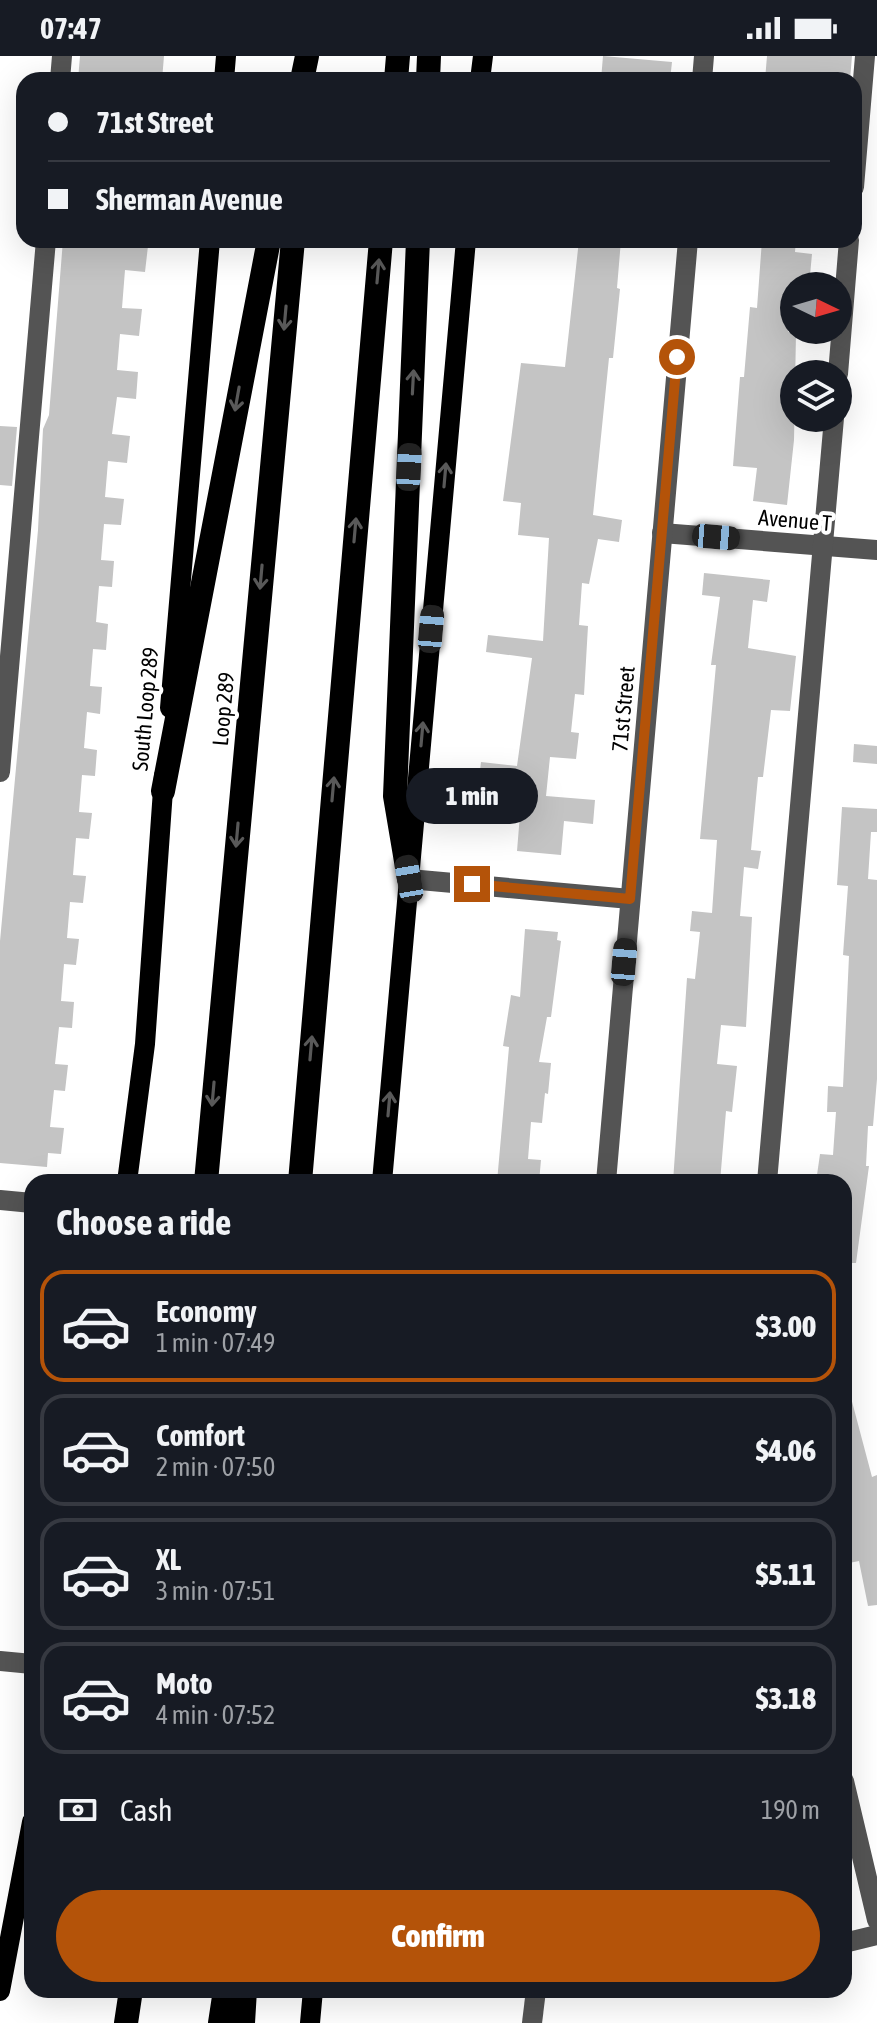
<!DOCTYPE html>
<html lang="en">
<head>
<meta charset="utf-8">
<style>
  body { margin:0; font-family:"Asap Condensed",sans-serif; background:#242831; color:#f1f3f6; height:100vh; display:flex; flex-direction:column; font-size:30px; white-space:nowrap }
  * { box-sizing:border-box; margin:0 }
  p { font-size:26px; color:#9ea1a6 }
  .icon { flex:none; width:44px; height:44px; fill:none; stroke:currentColor; stroke-width:2; stroke-linecap:round; stroke-linejoin:round }
  .map { position:relative; flex:1; overflow:hidden }
  .side { position:absolute; left:24px; top:1118px; width:828px; height:824px; display:flex; flex-direction:column; background:#171b24; border-radius:24px; box-shadow:0 8px 32px #0002 }
  .side>* { flex:none }
  .banner { position:absolute; left:16px; top:16px; width:846px; height:176px; border-radius:24px; box-shadow:0 8px 32px #0002; display:grid; align-content:center; height:176px; padding:0 32px; background:#171b24 }
  .needle { width:52px; rotate:95deg }
  .controls { position:absolute; left:780px; top:216px; display:grid; gap:16px }
  .controls a { display:grid; place-items:center; width:72px; height:72px; border-radius:50%; background:#171b24; box-shadow:0 8px 32px #0002; font-size:40px }
  .end { position:absolute; width:36px; height:36px; margin:-18px; border:10px solid #b45309; background:#fff; box-shadow:0 0 0 4px #fff }
  .from { border-radius:50% }
  .bubble { position:absolute; height:56px; border-radius:28px; background:#171b24; box-shadow:0 8px 32px #0002; font-size:26px; font-weight:800; line-height:56px; text-align:center }
  .car { position:absolute; width:24px; height:48px; margin:-24px -12px; border-radius:10px; box-shadow:0 0 6px 2px #0007; background:linear-gradient(#222 24%,#8ab4d8 0 40%,#222 0 76%,#8ab4d8 0 86%,#222 0) }
  .banner b { display:flex; align-items:center; gap:28px; height:76px; font-size:30px }
  .banner b+b { border-top:2px solid #363941 }
  .banner i { width:20px; height:20px; background:#f1f3f6 }
  ul { padding:0; list-style:none }
  li { display:flex; align-items:center; gap:24px; height:112px; margin:0 16px 12px; padding:0 16px; border:4px solid #363941; border-radius:24px }
  li div { flex:1 }
  li b { display:block; font-size:30px }
  li em { font-style:normal; font-weight:800 }
  li.selected { border-color:#b45309 }
  li>.icon { width:72px; height:72px; stroke-width:1.5 }
  h2 { padding:0 32px; font-size:36px; line-height:96px }
  .pay { display:flex; align-items:center; gap:20px; height:88px; padding:0 32px; font-size:30px }
  .pay p { margin-inline-start:auto }
  .primary-button { display:flex; gap:16px; margin-top:auto; padding:16px 32px }
  .primary-button a { flex:1; height:92px; border-radius:48px; background:#b45309; color:#fff; font-size:32px; font-weight:800; line-height:92px; text-align:center }
  .status { display:flex; justify-content:space-between; align-items:center; height:56px; padding:0 40px; background:#171b24; direction:ltr }
  .status svg { height:22px; fill:currentColor }
  .map>svg:first-child { display:block }
  .building { fill:#c4c4c4 }
  .lines { fill:none; stroke-linecap:round; stroke-linejoin:round }
  .minor { stroke:#545454; stroke-width:20 }
  .major { stroke:#000; stroke-width:20 }
  .highway { stroke:#000; stroke-width:24 }
  .oneway { stroke:#595959 }
  .route { stroke:#b45309; stroke-width:10 }
  .labels { text-anchor:middle; stroke-width:8; stroke-linejoin:round; paint-order:stroke }
  .street-label { font-size:22px; fill:#000; stroke:#fff }
</style>
</head>
<body>
<div class="status"><b>07:47</b><svg viewBox="0 0 49 12"><path d="M0 12V9h3v3zM5 12V6h3v6zM10 12V3h3v9zM15 12V0h3v12zM26 1h20v11H26zM47 4h2v5h-2z"/></svg></div>
<div class="map">
<svg width="877" height="1967" viewBox="0 0 877 1967">
  <rect width="100%" height="100%" fill="#fff"/>
  <!-- building -->
  <g class="building">
    <path d="M80 0H164L162 24H78Z"/>
    <path d="M603 0 672 6 670 24H601Z"/>
    <path d="M767 0H852L850 24H765Z"/>
    <path d="M63 184H128L127 188 148 190 145 216 125 214 122 252 142 253 139 280 120 278 117 314 138 316 136 343 117 341 112 378 130 380 127 407 108 405 105 441 124 443 121 469 104 468 101 504 114 505 112 531 99 530 96 566 108 568 106 594 93 593 90 630 102 631 100 658 87 656 84 692 97 694 95 720 82 719 79 756 92 757 89 783 76 782 73 819 86 820 83 847 70 846 67 882 79 883 76 909 64 908 61 945 74 946 72 972 59 971 55 1008 68 1009 65 1035 54 1034 50 1071 64 1072 61 1098 48 1097 47 1111 0 1107V885L38 474 43 373 49 359Z"/>
    <path d="M579 184H621L617 232 620 233 613 302H609L593 459 622 464 619 486 598 483 589 528 582 527 579 569 588 570 584 639 575 638 571 676 579 677 576 703 550 701 546 740 595 744 593 768 564 765 561 799 517 795 522 734 478 731 481 706 517 710 532 602 486 596 488 579 543 585 549 482 518 479 521 447 503 445 521 307 565 311Z"/>
    <path d="M762 184H796L795 196 812 198 809 230 792 232 788 276 796 277 794 384 787 449 753 445 757 412 733 410 740 321H744L750 251 757 252Z"/>
    <path d="M0 370 17 371 12 430 0 429Z"/>
    <path d="M704 517 770 524 767 546 753 544 748 592 796 600 790 655 771 654 763 721H758L751 794 761 795 758 813 744 811 740 860 752 861 746 971 721 969 717 1008 737 1010 732 1056 726 1055 720 1126H673L687 922 695 923 700 876 690 875 692 855 712 857 717 784 700 783 716 609H711L720 541 702 539Z"/>
    <path d="M854 688 877 690V708L853 706Z"/>
    <path d="M842 751 877 753V776H871L868 823 877 824V1023L873 1070H868L866 1110H869L856 1207H844V1126H816L820 1098 833 1099 836 1056H827L828 1030 843 1031 849 900 843 899 848 830 837 829Z"/>
    <path d="M525 873 558 876 557 884 561 885 551 961H547L539 1006 551 1007 548 1038 545 1037 542 1067 531 1066 528 1103 541 1104 539 1126H497L509 991 503 990 511 939 520 941Z"/>
    <path d="M844 1338H850L872 1421 877 1419V1549L868 1550 859 1505 844 1508Z"/>
  </g>
  <g class="lines">
    <!-- minor -->
    <g class="minor">
      <path d="M60 24 62 0"/>
      <path d="M702 24 704 0"/>
      <path d="M854 131 865 0"/>
      <path d="M838 318 849 184"/>
      <path d="M662 477 877 494"/>
      <path d="M0 716 46 184"/>
      <path d="M409 823 630 843"/>
      <path d="M606 1126 688 184"/>
      <path d="M767 1126 834 362"/>
      <path d="M0 1144 32 1147"/>
      <path d="M0 1605 32 1608"/>
      <path d="M844 1725 877 1864"/>
      <path d="M844 1887 877 1879"/>
      <path d="M532 1967 536 1934"/>
    </g>
    <!-- major -->
    <g class="major">
      <path d="M224 24 226 0"/>
      <path d="M480 24 483 0"/>
      <path d="M170 652 210 184"/>
      <path d="M127 1126 145 988 164 720"/>
      <path d="M382 1126 466 184"/>
      <path d="M0 1935 32 1766"/>
      <path d="M310 1967 313 1934"/>
    </g>
    <!-- highway -->
    <g class="highway">
      <path d="M302 24 307 0"/>
      <path d="M396 24 398 0"/>
      <path d="M428 24 429 0"/>
      <path d="M163 735 269 184"/>
      <path d="M409 823 395 740 418 184"/>
      <path d="M206 1126 293 184"/>
      <path d="M300 1126 381 184"/>
      <path d="M126 1967 131 1934"/>
      <path d="M220 1967 225 1934"/>
      <path d="M243 1967 245 1934"/>
    </g>
  </g>
  <!-- one-way arrows -->
  <defs><path id="oneway-shaft" d="M-6 0H5M1.5-3L5.5 0L1.5 3" fill="none" stroke-width="1.6" stroke-linecap="round" stroke-linejoin="round" transform="scale(2)"/></defs>
  <g class="oneway">
    <use href="#oneway-shaft" transform="translate(378 215) rotate(-85)"/>
    <use href="#oneway-shaft" transform="translate(285 262) rotate(95)"/>
    <use href="#oneway-shaft" transform="translate(413 326) rotate(-87)"/>
    <use href="#oneway-shaft" transform="translate(237 343) rotate(100)"/>
    <use href="#oneway-shaft" transform="translate(445 419) rotate(-85)"/>
    <use href="#oneway-shaft" transform="translate(355 474) rotate(-85)"/>
    <use href="#oneway-shaft" transform="translate(261 521) rotate(95)"/>
    <use href="#oneway-shaft" transform="translate(422 678) rotate(-85)"/>
    <use href="#oneway-shaft" transform="translate(333 733) rotate(-85)"/>
    <use href="#oneway-shaft" transform="translate(237 779) rotate(95)"/>
    <use href="#oneway-shaft" transform="translate(311 992) rotate(-85)"/>
    <use href="#oneway-shaft" transform="translate(213 1038) rotate(95)"/>
    <use href="#oneway-shaft" transform="translate(389 1048) rotate(-85)"/>
  </g>
  <g class="lines">
    <!-- route -->
    <path class="route" d="M472 828 630 843 677 301"/>
  </g>
  <g class="labels">
    <!-- street labels -->
    <g class="street-label">
      <text transform="translate(795 464) rotate(5)" y="8">Avenue T</text>
      <text transform="translate(145 653) rotate(-85)" y="8">South Loop 289</text>
      <text transform="translate(223 653) rotate(-85)" y="8">Loop 289</text>
      <text transform="translate(623 653) rotate(-85)" y="8">71st Street</text>
    </g>
  </g>
</svg>
<div class="controls">
<a><svg class="needle" viewBox="-14 -14 28 28"><path d="M0-13l5 13h-10z" fill="#e53935"/><path d="M0 13l5-13h-10z" fill="#9ea1a6"/></svg></a>
<a><svg class="icon" aria-label="layers" viewBox="0 0 24 24"><path d="M12 4l9 5-9 5-9-5zM3 14l9 5 9-5"/></svg></a>
</div>
<i class="end from" style="left:677px;top:301px"></i>
<i class="end" style="left:472px;top:828px"></i>
<div class="bubble" style="left:406px;top:712px;width:132px">1 min</div>
<i class="car" style="left:409px;top:411px;rotate:3deg"></i>
<i class="car" style="left:716px;top:481px;rotate:95deg"></i>
<i class="car" style="left:431px;top:573px;rotate:5deg"></i>
<i class="car" style="left:409px;top:823px;rotate:350deg"></i>
<i class="car" style="left:624px;top:906px;rotate:5deg"></i>
<div class="banner">
<b><i class="from"></i>71st Street</b>
<b><i></i>Sherman Avenue</b>
</div>
<section class="side">
<h2>Choose a ride</h2>
<ul>
<li class="selected"><svg class="icon" aria-label="car" viewBox="0 0 24 24"><path d="M5 17H2v-5l4-1 3-4h7l3 4 3 1v5h-3M9 17h6M6 11h13"/><circle cx="7" cy="17" r="2"/><circle cx="17" cy="17" r="2"/></svg><div><b>Economy</b><p>1 min · 07:49</p></div><em>$3.00</em></li>
<li><svg class="icon" aria-label="car" viewBox="0 0 24 24"><path d="M5 17H2v-5l4-1 3-4h7l3 4 3 1v5h-3M9 17h6M6 11h13"/><circle cx="7" cy="17" r="2"/><circle cx="17" cy="17" r="2"/></svg><div><b>Comfort</b><p>2 min · 07:50</p></div><em>$4.06</em></li>
<li><svg class="icon" aria-label="car" viewBox="0 0 24 24"><path d="M5 17H2v-5l4-1 3-4h7l3 4 3 1v5h-3M9 17h6M6 11h13"/><circle cx="7" cy="17" r="2"/><circle cx="17" cy="17" r="2"/></svg><div><b>XL</b><p>3 min · 07:51</p></div><em>$5.11</em></li>
<li><svg class="icon" aria-label="car" viewBox="0 0 24 24"><path d="M5 17H2v-5l4-1 3-4h7l3 4 3 1v5h-3M9 17h6M6 11h13"/><circle cx="7" cy="17" r="2"/><circle cx="17" cy="17" r="2"/></svg><div><b>Moto</b><p>4 min · 07:52</p></div><em>$3.18</em></li>
</ul>
<div class="pay"><svg class="icon" aria-label="cash" viewBox="0 0 24 24"><path d="M3 7h18v10H3z"/><circle cx="12" cy="12" r="2"/></svg>Cash<p>190 m</p></div>
<div class="primary-button"><a>Confirm</a></div>
</section>
</div>
</body>
</html>
